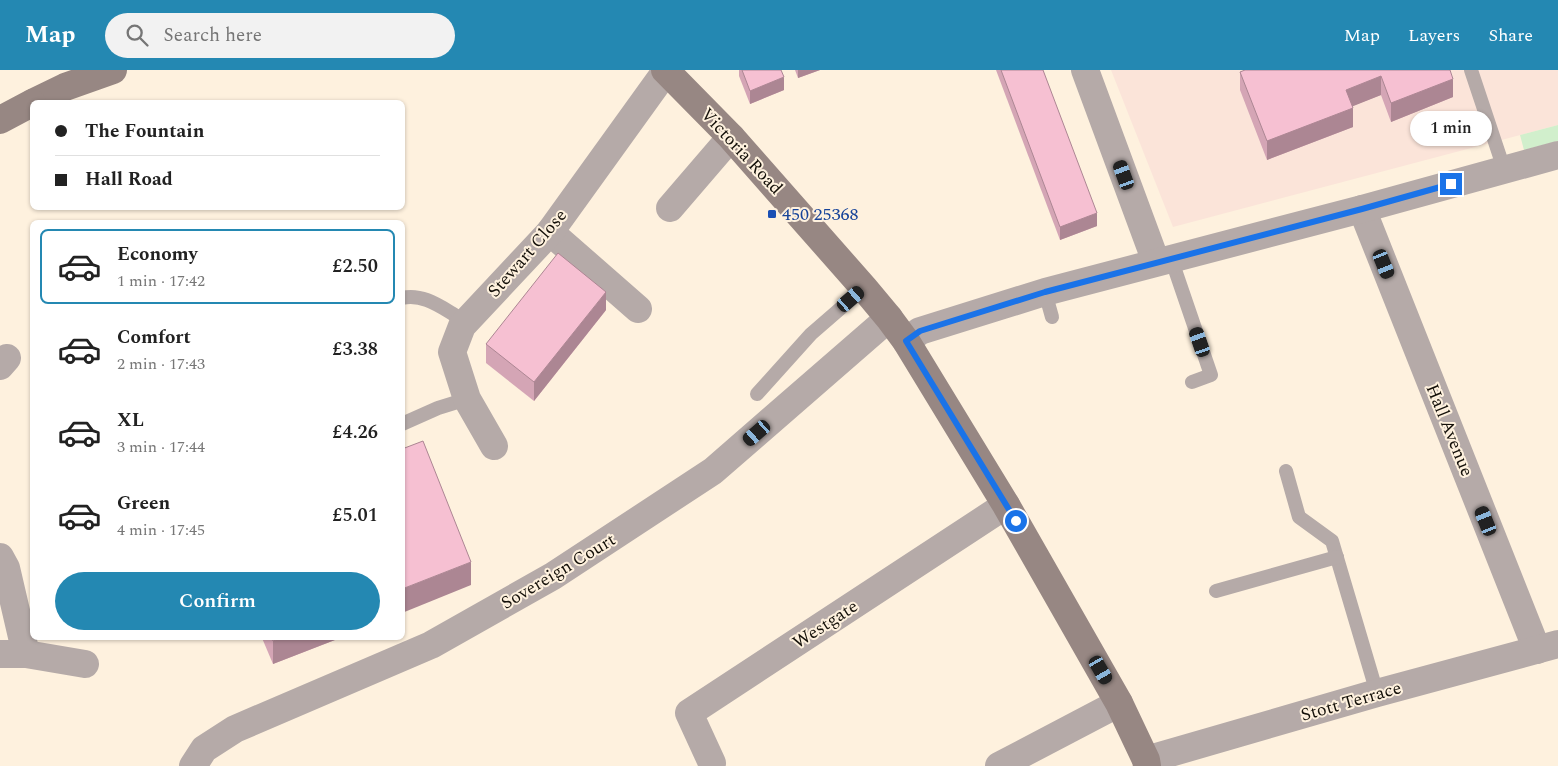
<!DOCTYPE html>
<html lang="en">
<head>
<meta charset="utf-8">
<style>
  body { margin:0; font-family:Spectral,serif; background:#f2f2f2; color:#222; height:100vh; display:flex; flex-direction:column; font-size:19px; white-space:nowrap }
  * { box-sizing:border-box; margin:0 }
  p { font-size:16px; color:#767676 }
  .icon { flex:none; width:28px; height:28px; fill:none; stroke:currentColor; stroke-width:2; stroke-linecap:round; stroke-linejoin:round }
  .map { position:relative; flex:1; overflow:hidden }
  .sheet { position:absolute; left:30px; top:150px; width:375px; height:420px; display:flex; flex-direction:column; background:#fff; border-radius:8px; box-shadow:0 1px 4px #0004 }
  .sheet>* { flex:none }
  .top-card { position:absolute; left:30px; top:30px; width:375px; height:110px; border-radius:8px; box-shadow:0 1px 4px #0004; display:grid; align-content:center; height:110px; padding:0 25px; background:#fff }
  .end { position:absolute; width:22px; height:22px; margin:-11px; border:6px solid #1a73e8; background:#fff; box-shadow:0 0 0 2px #fff }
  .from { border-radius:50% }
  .bubble { position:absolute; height:35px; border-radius:18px; background:#fff; box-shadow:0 1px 4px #0004; font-size:16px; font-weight:600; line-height:35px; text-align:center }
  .car { position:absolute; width:15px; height:30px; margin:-15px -8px; border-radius:6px; box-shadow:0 0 4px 1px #0007; background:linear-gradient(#222 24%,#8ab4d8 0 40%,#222 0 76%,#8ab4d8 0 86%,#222 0) }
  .top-card b { display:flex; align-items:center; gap:18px; height:48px; font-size:19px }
  .top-card b+b { border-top:1px solid #e0e0e0 }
  .top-card i { width:12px; height:12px; background:#222 }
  ul { padding:9px 0 0; list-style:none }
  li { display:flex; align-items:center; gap:15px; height:75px; margin:0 10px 8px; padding:0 15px; border:2px solid transparent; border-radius:8px }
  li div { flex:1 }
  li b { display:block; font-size:19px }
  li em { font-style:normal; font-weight:600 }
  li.current { border-color:#2488b2 }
  li>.icon { width:45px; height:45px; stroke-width:1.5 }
  .action { display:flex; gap:10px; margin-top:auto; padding:10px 25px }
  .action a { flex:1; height:58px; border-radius:30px; background:#2488b2; color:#fff; font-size:20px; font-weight:600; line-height:58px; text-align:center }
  header { display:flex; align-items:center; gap:30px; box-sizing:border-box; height:70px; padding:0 25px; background:#2488b2; color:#fff }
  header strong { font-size:24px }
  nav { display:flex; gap:28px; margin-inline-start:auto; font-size:18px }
  .search { width:350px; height:45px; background:#f2f2f2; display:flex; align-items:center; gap:12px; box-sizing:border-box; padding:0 18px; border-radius:28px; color:#767676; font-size:19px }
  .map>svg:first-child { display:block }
  .education { fill:#fbe4d9 }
  .green { fill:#d1efcc }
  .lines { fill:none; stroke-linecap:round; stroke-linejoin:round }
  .lane { stroke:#b5aaa8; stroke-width:14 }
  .street { stroke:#b5aaa8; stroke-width:28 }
  .secondary { stroke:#978783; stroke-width:28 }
  .wall { fill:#d4a5b5 }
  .shaded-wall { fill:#ac8693 }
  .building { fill:#f6c0d2; stroke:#ac8693 }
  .route { stroke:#1a73e8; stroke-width:6 }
  .transit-dot { fill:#1a4fb4; stroke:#fef1de; stroke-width:2 }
  .labels { text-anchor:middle; stroke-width:4; stroke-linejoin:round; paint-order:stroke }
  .street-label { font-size:18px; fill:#141009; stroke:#fef1de }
  .transit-label { font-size:18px; fill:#164399; stroke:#fef1de; text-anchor:start }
</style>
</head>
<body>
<header>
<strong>Map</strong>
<div class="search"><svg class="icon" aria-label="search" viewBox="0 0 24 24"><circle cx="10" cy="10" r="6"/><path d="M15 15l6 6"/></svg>Search here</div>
<nav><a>Map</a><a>Layers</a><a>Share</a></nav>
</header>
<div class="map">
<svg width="1558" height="696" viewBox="0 0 1558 696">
  <rect width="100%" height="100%" fill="#fef1de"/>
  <!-- education -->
  <path class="education" d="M1111 0H1558V55L1173 157Z"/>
  <!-- green -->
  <path class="green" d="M1558 55V71L1524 80 1520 65Z"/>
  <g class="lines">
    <!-- lane -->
    <g class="lane">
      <path d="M1471 0 1504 99"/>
      <path d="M1171 188 1211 305 1192 312"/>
      <path d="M1045 222 1052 247"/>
      <path d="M402 228C424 223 442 238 460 248L462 256"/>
      <path d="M757 324 811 264 864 218"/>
      <path d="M402 354 438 338 467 329"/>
      <path d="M1286 401 1299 447 1332 471 1377 623"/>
      <path d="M1216 521 1337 487"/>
    </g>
    <!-- street -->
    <g class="street">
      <path d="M1085 0 1156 192"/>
      <path d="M670 138 731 67"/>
      <path d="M1362 139 1537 580"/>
      <path d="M550 162 638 239"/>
      <path d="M906 271 920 261 1045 222 1362 139 1558 85"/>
      <path d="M0 296 7 288"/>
      <path d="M494 376 467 329 452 282 462 256 550 162 666 1"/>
      <path d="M0 487 6 498 26 584"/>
      <path d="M0 584H26L85 594"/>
      <path d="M1146 690 1377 623 1558 574"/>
      <path d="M712 693 689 643 1006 435"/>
      <path d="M193 696 204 679 235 659 431 575 553 506 713 401 889 248"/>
      <path d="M999 696 1119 633"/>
    </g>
    <!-- secondary -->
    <g class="secondary">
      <path d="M665 0 731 67 864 218 889 248 906 271 1006 435 1119 633 1146 690 1147 696"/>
      <path d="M34 32 65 17 113 0"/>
      <path d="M0 50 32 33"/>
    </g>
  </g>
  <!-- wall -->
  <g class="wall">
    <path d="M739 0H781L784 20 750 34 739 6Z"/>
    <path d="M795 0H820L798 8Z"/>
    <path d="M996 0H1043L1097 156 1060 170Z"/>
    <path d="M1450 0 1453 27 1391 52 1381 25 1352 36 1353 57 1267 90 1240 20V2Z"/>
    <path d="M606 240 534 331 486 293V274Z"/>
    <path d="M262 568H340L273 594Z"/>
  </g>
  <!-- shaded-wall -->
  <g class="shaded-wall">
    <path d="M798 0H820L798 8Z"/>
    <path d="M1381 6V25L1346 39V20Z"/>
    <path d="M784 7V20L750 34V21Z"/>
    <path d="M1453 9V27L1391 52V33Z"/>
    <path d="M1353 38V57L1267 90V71Z"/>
    <path d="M1097 143V156L1060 170V157Z"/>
    <path d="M606 222V240L534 331V312Z"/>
    <path d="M471 492V515L402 543V519Z"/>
    <path d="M281 568H340L273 594V571Z"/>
  </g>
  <!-- building -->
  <g class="building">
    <path d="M742 0H781L784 7 750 21Z"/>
    <path d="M1001 0H1043L1097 143 1060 157Z"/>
    <path d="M1245 0H1450L1453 9 1391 33 1381 6 1346 20 1353 38 1267 71 1240 2Z"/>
    <path d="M558 183 606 222 534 312 486 274Z"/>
    <path d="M423 371 471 492 402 519V379Z"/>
    <path d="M272 568H281L273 571Z"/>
  </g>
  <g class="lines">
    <!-- route -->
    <path class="route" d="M1016 451 906 271 920 261 1045 222 1362 139 1451 114"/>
  </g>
  <!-- markers -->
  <rect class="transit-dot" x="767" y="139" width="10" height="10" rx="2.5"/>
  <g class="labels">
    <!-- street labels -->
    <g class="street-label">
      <text transform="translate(742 81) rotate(47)" y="6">Victoria Road</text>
      <text transform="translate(527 183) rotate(-49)" y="6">Stewart Close</text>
      <text transform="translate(1450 360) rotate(68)" y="6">Hall Avenue</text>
      <text transform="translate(558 501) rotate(-31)" y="6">Sovereign Court</text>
      <text transform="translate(825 554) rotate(-33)" y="6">Westgate</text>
      <text transform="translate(1351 631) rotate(-16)" y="6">Stott Terrace</text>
    </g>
    <!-- transit labels -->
    <g class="transit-label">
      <text x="782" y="150">450 25368</text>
    </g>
  </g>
</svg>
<i class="end from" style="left:1016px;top:451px"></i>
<i class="end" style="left:1451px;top:114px"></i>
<div class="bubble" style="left:1410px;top:41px;width:82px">1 min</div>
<i class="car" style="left:1124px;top:105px;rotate:340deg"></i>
<i class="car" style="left:1384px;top:194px;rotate:158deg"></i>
<i class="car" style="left:851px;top:229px;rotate:49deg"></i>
<i class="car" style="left:1200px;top:272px;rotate:341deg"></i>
<i class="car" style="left:757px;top:363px;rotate:229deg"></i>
<i class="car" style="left:1486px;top:451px;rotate:338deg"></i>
<i class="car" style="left:1101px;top:600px;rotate:150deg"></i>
<div class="top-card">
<b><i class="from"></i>The Fountain</b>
<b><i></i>Hall Road</b>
</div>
<section class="sheet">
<ul>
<li class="current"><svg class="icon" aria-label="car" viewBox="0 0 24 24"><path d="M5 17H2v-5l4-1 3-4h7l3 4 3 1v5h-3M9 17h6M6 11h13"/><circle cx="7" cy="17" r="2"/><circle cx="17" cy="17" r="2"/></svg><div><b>Economy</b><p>1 min · 17:42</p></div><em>£2.50</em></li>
<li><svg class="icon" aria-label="car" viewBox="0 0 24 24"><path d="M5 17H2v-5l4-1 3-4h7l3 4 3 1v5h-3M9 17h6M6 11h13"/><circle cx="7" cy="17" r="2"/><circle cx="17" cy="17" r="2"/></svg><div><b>Comfort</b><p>2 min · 17:43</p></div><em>£3.38</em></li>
<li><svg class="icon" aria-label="car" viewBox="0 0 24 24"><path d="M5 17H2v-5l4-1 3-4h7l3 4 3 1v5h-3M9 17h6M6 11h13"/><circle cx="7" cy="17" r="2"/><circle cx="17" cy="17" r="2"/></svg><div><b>XL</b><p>3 min · 17:44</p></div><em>£4.26</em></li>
<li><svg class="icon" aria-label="car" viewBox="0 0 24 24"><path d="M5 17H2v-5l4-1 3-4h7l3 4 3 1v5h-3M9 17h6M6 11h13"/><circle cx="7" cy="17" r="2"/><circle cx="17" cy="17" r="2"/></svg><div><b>Green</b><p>4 min · 17:45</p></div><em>£5.01</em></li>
</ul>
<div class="action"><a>Confirm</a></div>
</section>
</div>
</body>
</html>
